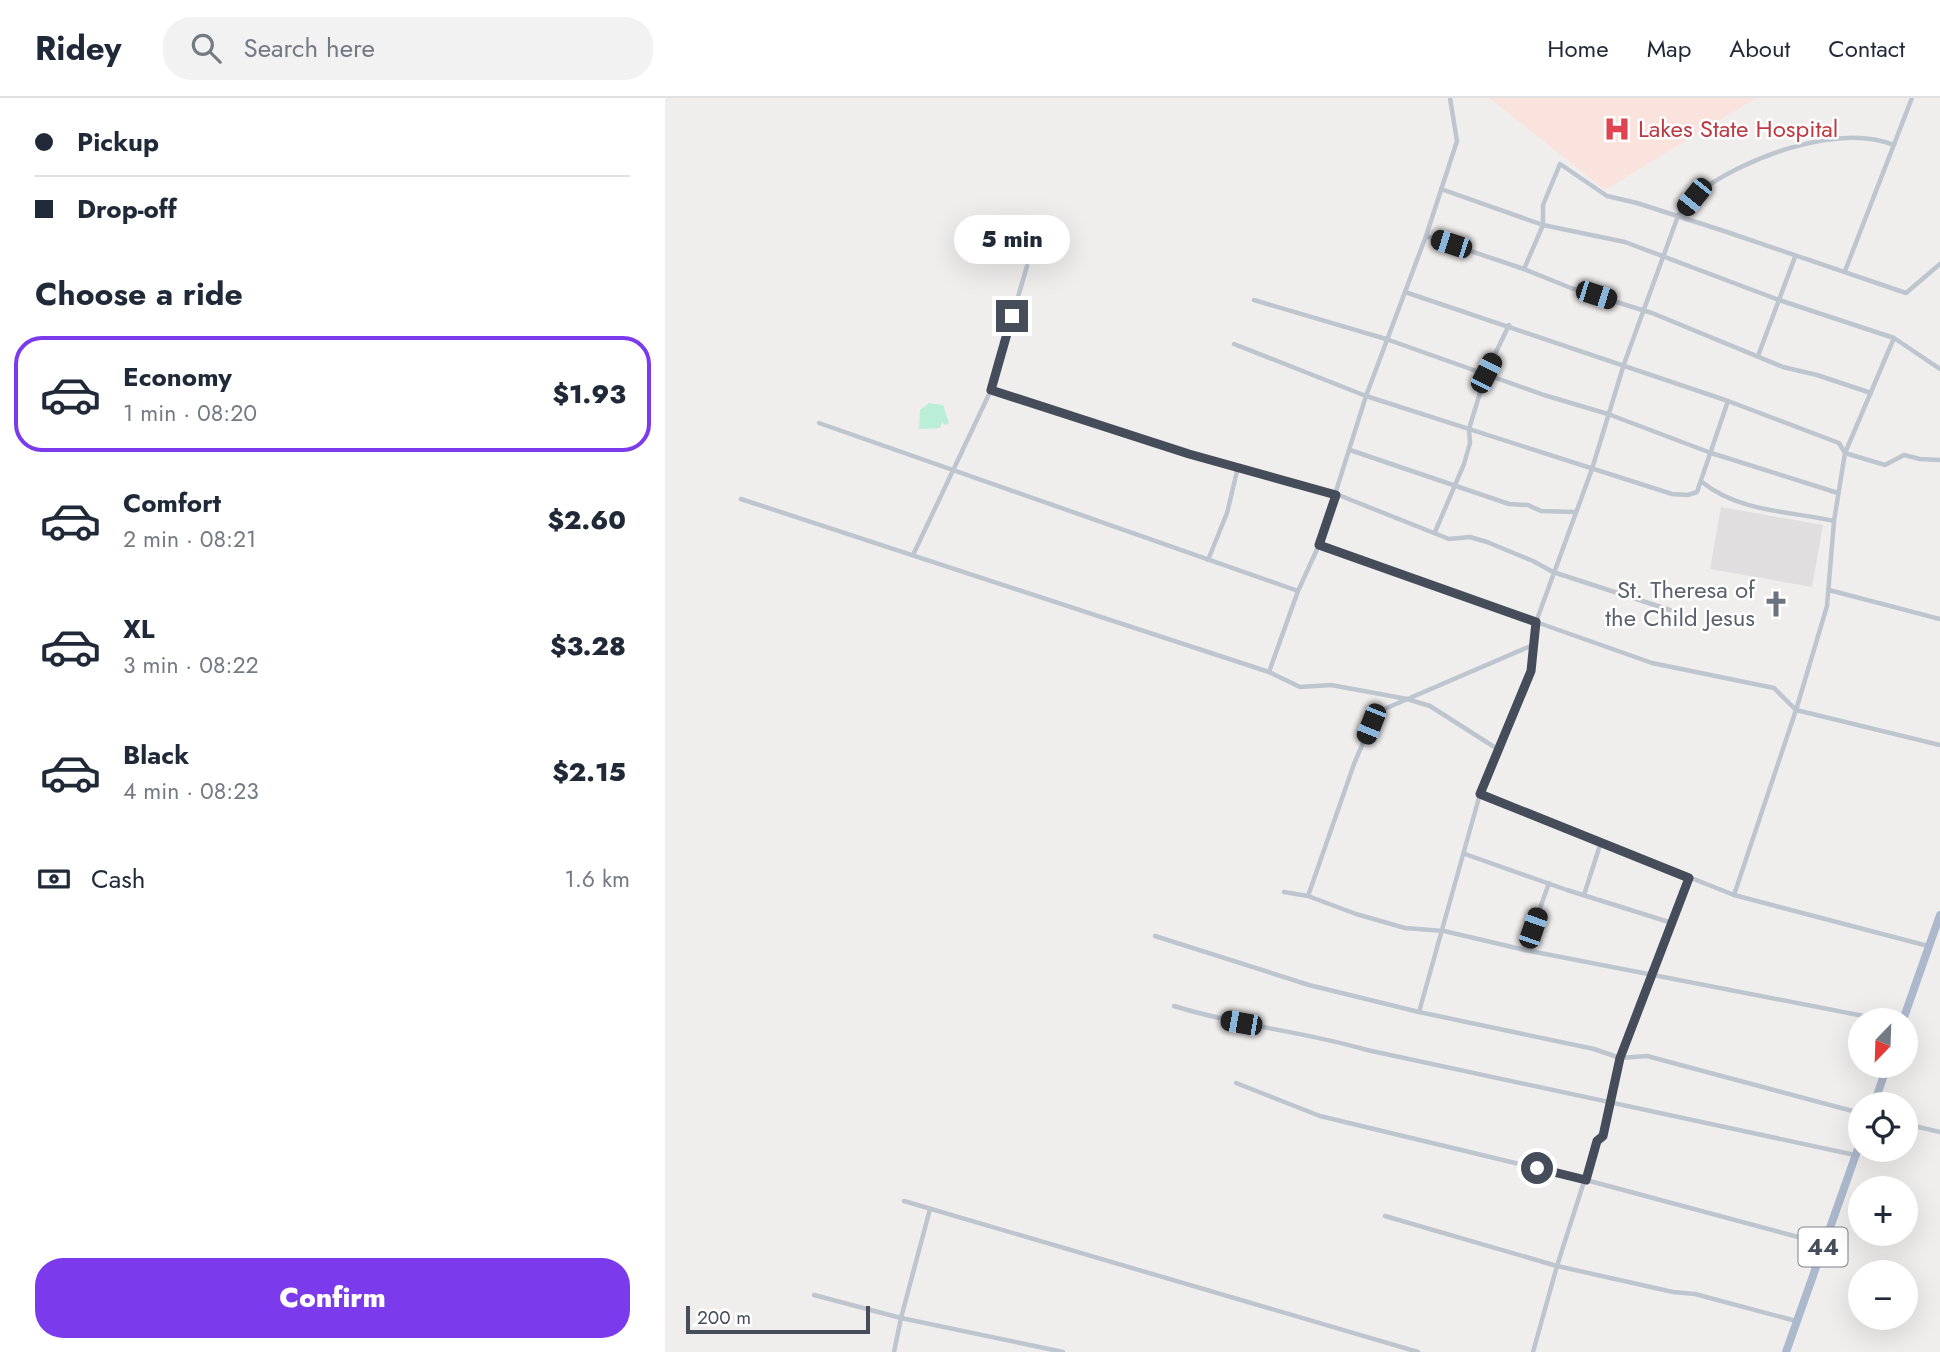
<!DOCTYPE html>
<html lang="en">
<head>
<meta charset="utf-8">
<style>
  body { margin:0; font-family:Jost,sans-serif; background:#f2f2f3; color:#1f2937; height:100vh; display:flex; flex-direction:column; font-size:26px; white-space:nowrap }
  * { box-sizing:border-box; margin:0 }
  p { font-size:23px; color:#747a83 }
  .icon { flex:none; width:38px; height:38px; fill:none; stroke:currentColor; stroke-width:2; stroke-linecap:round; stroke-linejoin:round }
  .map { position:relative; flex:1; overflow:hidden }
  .side { display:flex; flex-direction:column; background:#fff; width:665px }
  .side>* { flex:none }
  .hud { display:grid; align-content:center; height:154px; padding:0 35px; background:#fff }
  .needle { width:46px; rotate:203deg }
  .fabs { position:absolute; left:1183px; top:910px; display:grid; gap:14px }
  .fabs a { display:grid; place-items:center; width:70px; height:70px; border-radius:50%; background:#fff; box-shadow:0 7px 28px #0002; font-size:35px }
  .scale { position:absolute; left:21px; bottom:18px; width:184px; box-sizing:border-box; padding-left:7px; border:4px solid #454d5a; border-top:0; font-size:19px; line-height:24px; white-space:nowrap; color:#454d5a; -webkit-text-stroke:5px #fff; paint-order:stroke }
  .end { position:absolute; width:32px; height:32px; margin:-16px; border:9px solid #454d5a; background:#fff; box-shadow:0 0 0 4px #fff }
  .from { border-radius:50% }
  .bubble { position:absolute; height:49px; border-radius:24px; background:#fff; box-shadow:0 7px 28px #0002; font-size:23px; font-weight:800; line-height:49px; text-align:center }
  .car { position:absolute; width:21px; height:42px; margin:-21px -10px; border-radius:9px; box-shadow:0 0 5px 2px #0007; background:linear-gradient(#222 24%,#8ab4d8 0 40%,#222 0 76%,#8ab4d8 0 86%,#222 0) }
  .hud b { display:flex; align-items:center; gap:24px; height:66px; font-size:26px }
  .hud b+b { border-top:2px solid #e0e1e3 }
  .hud i { width:18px; height:18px; background:#1f2937 }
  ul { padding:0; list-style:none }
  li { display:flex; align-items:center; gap:21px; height:116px; margin:0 14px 10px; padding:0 21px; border:4px solid transparent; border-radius:28px }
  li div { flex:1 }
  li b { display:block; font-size:26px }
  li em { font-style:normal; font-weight:800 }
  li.on { border-color:#7c3aed }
  li>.icon { width:63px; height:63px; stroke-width:1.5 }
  h2 { padding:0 35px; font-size:32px; line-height:84px }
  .pay { display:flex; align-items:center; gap:18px; height:77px; padding:0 35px; font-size:26px }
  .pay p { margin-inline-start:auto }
  .button { display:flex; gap:14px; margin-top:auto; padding:14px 35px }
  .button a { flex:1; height:80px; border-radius:28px; background:#7c3aed; color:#fff; font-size:28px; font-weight:800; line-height:80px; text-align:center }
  header { display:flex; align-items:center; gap:42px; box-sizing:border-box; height:98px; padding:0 35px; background:#fff; border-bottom:2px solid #e0e1e3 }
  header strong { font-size:33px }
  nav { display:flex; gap:38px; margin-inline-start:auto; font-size:24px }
  .search { width:490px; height:63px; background:#f2f2f3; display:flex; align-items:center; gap:18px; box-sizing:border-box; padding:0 24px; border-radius:28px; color:#747a83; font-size:26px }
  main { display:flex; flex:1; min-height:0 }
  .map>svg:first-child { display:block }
  .education { fill:#e1dedf }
  .medical { fill:#fae3dc }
  .green { fill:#bbeed6 }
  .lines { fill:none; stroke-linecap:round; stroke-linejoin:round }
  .minor { stroke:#bdc5cf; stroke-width:4.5 }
  .primary { stroke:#acb8cc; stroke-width:8 }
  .route { stroke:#454d5a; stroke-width:9 }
  .labels { text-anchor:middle; stroke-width:5; stroke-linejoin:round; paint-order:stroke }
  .shield { fill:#fff; stroke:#7d828c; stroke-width:2 }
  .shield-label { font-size:23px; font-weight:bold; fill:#454d5a }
  .health-label { font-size:24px; fill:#be3a42; stroke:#fff; text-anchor:start }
  .worship-label { font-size:24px; fill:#5b616d; stroke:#fff; text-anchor:end }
</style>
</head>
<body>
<header>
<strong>Ridey</strong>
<div class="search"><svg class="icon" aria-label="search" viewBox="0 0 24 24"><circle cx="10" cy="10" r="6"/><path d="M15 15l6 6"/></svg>Search here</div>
<nav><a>Home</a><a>Map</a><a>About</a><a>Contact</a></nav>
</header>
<main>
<section class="side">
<div class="hud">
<b><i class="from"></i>Pickup</b>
<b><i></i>Drop-off</b>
</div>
<h2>Choose a ride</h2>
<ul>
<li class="on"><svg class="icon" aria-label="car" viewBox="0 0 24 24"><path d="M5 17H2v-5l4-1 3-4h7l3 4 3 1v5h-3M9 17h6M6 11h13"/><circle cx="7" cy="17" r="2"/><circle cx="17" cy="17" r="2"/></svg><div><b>Economy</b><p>1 min · 08:20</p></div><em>$1.93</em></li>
<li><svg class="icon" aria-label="car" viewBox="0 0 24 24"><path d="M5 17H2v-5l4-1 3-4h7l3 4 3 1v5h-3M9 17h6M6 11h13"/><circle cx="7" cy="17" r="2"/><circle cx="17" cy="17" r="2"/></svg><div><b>Comfort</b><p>2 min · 08:21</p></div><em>$2.60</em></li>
<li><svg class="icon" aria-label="car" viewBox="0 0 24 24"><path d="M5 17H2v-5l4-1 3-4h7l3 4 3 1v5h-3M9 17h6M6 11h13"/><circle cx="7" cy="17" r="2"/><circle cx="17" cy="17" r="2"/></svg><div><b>XL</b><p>3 min · 08:22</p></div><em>$3.28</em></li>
<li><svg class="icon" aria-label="car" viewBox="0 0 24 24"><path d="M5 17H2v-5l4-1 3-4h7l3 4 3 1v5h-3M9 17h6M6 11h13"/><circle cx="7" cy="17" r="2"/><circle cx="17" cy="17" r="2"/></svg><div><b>Black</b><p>4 min · 08:23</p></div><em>$2.15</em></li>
</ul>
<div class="pay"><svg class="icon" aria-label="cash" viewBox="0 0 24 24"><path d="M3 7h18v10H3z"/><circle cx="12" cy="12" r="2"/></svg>Cash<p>1.6 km</p></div>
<div class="button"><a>Confirm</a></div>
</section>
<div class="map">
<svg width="1275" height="1254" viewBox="0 0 1275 1254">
  <rect width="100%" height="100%" fill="#f0eded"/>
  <!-- education -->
  <path class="education" d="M1056 409 1158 427 1147 489 1045 471Z"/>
  <!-- medical -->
  <path class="medical" d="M824 0H1091L940 92Z"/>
  <!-- green -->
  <path class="green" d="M264 305 278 307 284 325 280 327 277 324 275 330 254 331 255 312Z"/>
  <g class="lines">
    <!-- minor -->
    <g class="minor">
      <path d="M1229 47C1172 24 1076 61 1030 97 1023 103 1018 112 1013 118L959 266 927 371 871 524 987 565 1109 590 1131 612 1275 647"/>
      <path d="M776 91 878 127V107L895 66 942 98 972 105 1062 134 1241 195 1275 166"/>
      <path d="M761 138 859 171 878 127 960 144 1114 202 1229 240 1275 271"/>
      <path d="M859 171 906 190 987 215 1118 269 1152 277 1206 295"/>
      <path d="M1180 173 1247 0"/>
      <path d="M740 194 1063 303"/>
      <path d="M589 202 721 241 879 297 943 316 1046 355 1173 395"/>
      <path d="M569 246 701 298 1007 396 1023 397 1032 394 1063 303 1174 345 1180 355 1220 367 1239 357 1255 361 1275 362"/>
      <path d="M1093 258 1130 159"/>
      <path d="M326 292 524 356 671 396 784 441 805 439 822 444 868 463 888 474 1005 512"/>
      <path d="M154 325 633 493"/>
      <path d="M685 352 844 406 863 407 876 413 911 414"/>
      <path d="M1037 384C1074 414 1124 413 1169 423"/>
      <path d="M76 401 604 574 635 589 666 587 742 601 765 608 834 652"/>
      <path d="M770 434 799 366 805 345 804 331 821 275 844 227"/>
      <path d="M248 457 326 292 362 168"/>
      <path d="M543 462 562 415 573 369"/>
      <path d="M1164 492 1275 521"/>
      <path d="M604 574 633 493 654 447"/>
      <path d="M815 696 1069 797 1263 848"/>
      <path d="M800 756 902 792 1007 825"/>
      <path d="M619 794 643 798 691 816 740 830 779 833 860 852 1219 922"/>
      <path d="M919 797 936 744"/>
      <path d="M1069 797 1131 612 1162 508 1169 423 1180 355 1229 240"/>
      <path d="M643 798 689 666 706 626 717 612 868 547"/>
      <path d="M490 838 644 887 754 914 929 951 955 960 982 958 1195 1015"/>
      <path d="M860 852 884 785"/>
      <path d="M509 908C572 928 638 933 702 952L1190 1057"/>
      <path d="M754 914 815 696 866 573 871 524 654 447 701 298 761 138 792 43 785 0"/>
      <path d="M571 985 655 1018 921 1082 1159 1146"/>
      <path d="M1241 1026 1275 1034"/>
      <path d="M239 1103 753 1254"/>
      <path d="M720 1118 892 1168 1008 1194 1030 1196 1131 1223"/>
      <path d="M149 1197 236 1220 398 1254"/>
      <path d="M229 1254 236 1220 265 1111"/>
      <path d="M868 1254 892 1168 932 1043 938 1038 955 960 1024 780"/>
    </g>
    <!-- primary -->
    <g class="primary">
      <path d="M1238 922 1275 817"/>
      <path d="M1209 1006 1222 968"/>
      <path d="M1121 1254 1195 1045"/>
    </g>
  </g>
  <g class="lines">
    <!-- route -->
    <path class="route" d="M347 218 326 292 524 356 671 397 654 447 871 524 866 573 815 696 1024 780 955 960 938 1038 932 1043 921 1082 872 1070"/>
  </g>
  <!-- icons -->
  <defs>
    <g id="hospital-bare" transform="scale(2.1)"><path d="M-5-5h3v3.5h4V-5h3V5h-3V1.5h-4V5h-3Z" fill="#e0444e" stroke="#fff" stroke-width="2.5" paint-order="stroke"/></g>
    <g id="church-bare" transform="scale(2.1)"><path d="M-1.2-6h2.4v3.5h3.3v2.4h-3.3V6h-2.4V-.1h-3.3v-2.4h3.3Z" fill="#6b7280" stroke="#fff" stroke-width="2.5" paint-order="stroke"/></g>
  </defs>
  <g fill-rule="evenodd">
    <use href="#hospital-bare" x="952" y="31"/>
    <use href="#church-bare" x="1111" y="506"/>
  </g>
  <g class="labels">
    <!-- shield labels -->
    <rect class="shield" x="1133.5" y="1129.5" width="49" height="39" rx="5"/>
    <g class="shield-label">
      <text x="1158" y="1157">44</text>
    </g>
    <!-- health labels -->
    <g class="health-label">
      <text x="973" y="39">Lakes State Hospital</text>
    </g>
    <!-- worship labels -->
    <g class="worship-label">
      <text x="1090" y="500">St. Theresa of<tspan x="1090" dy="28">the Child Jesus</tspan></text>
    </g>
  </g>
</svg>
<div class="fabs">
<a><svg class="needle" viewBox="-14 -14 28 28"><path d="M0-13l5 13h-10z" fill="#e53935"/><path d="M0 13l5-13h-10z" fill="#747a83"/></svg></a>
<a><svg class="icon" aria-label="locate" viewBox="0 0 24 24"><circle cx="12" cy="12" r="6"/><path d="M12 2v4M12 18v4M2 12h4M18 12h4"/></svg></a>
<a>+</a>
<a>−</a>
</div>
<div class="scale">200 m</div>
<i class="end from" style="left:872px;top:1070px"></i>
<i class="end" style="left:347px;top:218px"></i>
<div class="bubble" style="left:289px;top:117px;width:116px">5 min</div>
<i class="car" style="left:1029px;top:99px;rotate:219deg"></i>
<i class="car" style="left:786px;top:146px;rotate:288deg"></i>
<i class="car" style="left:931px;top:197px;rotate:108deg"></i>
<i class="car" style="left:821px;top:275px;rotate:27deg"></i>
<i class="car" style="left:706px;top:626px;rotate:202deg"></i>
<i class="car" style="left:868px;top:830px;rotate:19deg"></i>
<i class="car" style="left:576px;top:925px;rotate:280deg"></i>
</div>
</main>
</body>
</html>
